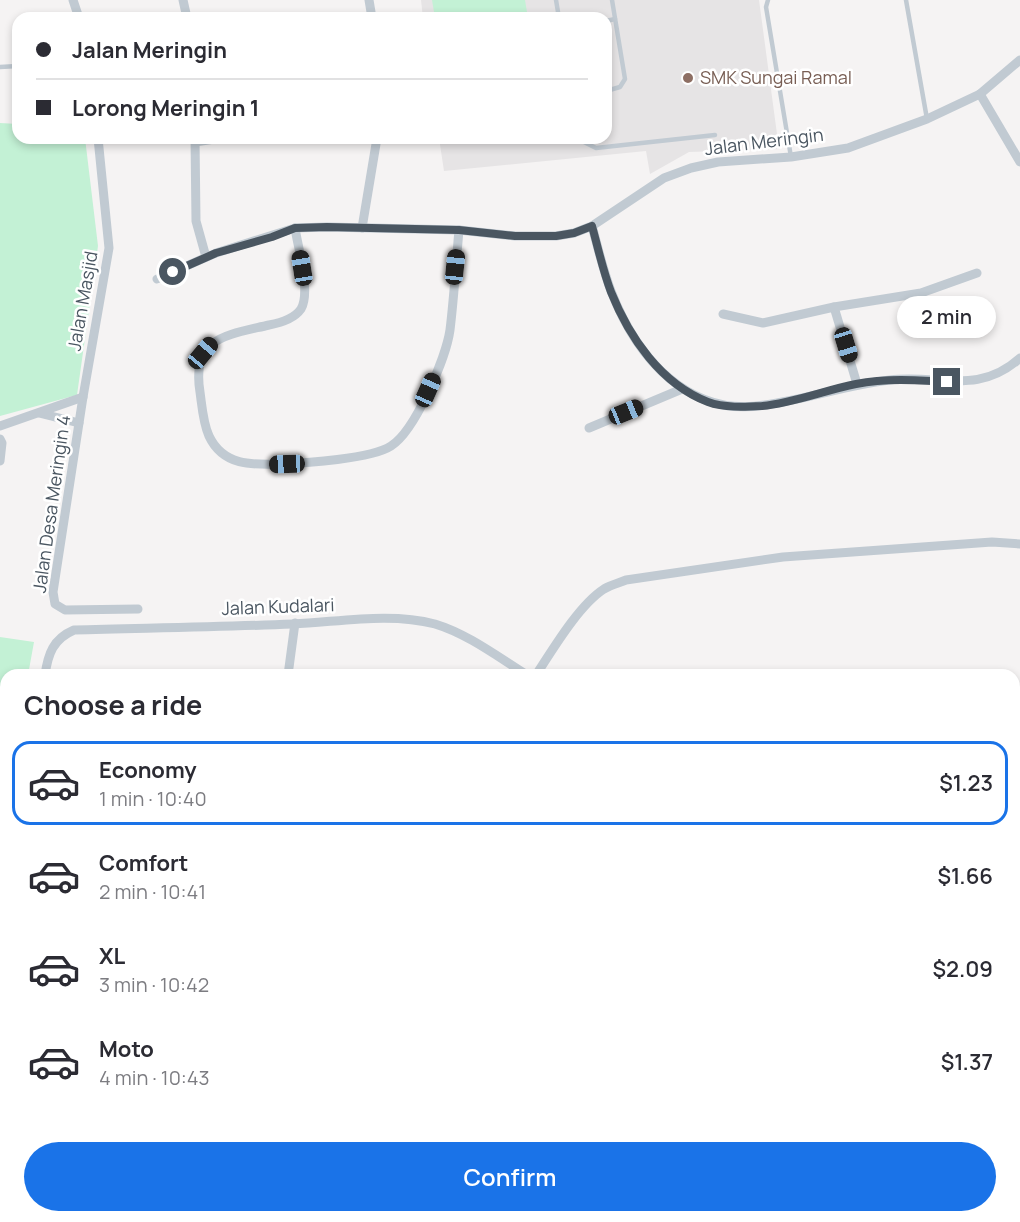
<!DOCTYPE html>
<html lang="en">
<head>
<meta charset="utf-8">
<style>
  body { margin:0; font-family:Manrope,sans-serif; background:#f2f2f3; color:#2b2b33; height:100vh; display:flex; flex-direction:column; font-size:22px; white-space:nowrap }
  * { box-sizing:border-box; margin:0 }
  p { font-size:20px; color:#7c7c81 }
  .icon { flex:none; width:33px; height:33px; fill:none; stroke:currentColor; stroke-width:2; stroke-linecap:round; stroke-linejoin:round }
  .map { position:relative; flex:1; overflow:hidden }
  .details { position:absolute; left:0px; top:669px; width:1020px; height:554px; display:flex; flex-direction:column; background:#fff; border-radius:18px 18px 0 0; box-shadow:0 3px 9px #0003 }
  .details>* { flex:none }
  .banner { position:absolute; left:12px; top:12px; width:600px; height:132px; border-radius:18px; box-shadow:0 3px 9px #0003; display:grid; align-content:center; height:132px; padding:0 24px; background:#fff }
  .end { position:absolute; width:27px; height:27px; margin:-14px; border:8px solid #4a5661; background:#fff; box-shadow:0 0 0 3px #fff }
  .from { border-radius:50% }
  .bubble { position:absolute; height:42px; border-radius:21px; background:#fff; box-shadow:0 3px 9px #0003; font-size:20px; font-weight:600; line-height:42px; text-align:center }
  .car { position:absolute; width:18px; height:36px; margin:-18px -9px; border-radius:8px; box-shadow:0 0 4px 2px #0007; background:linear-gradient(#222 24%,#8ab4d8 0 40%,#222 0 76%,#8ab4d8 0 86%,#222 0) }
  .banner b { display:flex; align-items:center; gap:21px; height:57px; font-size:22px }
  .banner b+b { border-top:2px solid #e1e1e2 }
  .banner i { width:15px; height:15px; background:#2b2b33 }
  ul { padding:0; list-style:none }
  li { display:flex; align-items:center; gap:18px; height:84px; margin:0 12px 9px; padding:0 12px; border:3px solid transparent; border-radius:18px }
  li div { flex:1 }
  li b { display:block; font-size:22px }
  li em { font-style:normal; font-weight:600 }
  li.selected { border-color:#1a73e8 }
  li>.icon { width:54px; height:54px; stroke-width:1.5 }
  h2 { padding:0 24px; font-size:27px; line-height:72px }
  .button { display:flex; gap:12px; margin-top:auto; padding:12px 24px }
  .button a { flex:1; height:69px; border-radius:36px; background:#1a73e8; color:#fff; font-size:24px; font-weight:600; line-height:69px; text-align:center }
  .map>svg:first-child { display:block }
  .education { fill:#e6e4e5 }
  .green { fill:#c3f1d5 }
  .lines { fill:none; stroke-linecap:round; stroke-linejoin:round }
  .river { stroke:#90daee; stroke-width:20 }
  .lane { stroke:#c1cad2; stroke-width:4.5 }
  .street { stroke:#c1cad2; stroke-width:9 }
  .rail { stroke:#b5b8bd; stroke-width:3 }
  .route { stroke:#4a5661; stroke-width:8 }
  .education-dot { fill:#8d6e63; stroke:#fff; stroke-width:2 }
  .labels { text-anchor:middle; stroke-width:5; stroke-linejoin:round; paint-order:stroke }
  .education-label { font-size:18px; fill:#785e54; stroke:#fff; text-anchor:start }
  .street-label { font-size:18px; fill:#4a5661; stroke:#fff }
</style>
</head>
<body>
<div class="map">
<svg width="1020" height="1222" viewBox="0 0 1020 1222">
  <rect width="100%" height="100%" fill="#f5f3f3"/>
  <!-- education -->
  <path class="education" d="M421 0H759L779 149 689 152 650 174 646 151 444 171 439 138H606V18H423Z"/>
  <!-- green -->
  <g class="green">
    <path d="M432 0H525L528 18H435Z"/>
    <path d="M0 123 18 124V138H85L98 246 77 395 0 416Z"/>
    <path d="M0 637 34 642 28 675H6V806L0 841Z"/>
    <path d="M580 1217V1216L880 1217 876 1222H576Z"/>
  </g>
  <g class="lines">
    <!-- river -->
    <g class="river">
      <path d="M0 1186 6 1190"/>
      <path d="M39 1216 45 1222"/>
    </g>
    <!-- lane -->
    <g class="lane">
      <path d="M556 0 559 18"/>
      <path d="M768 0 766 7 791 157"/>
      <path d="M906 0 927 119"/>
      <path d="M606 21 615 19"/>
      <path d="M0 67 18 66"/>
      <path d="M606 91 620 87 625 79 612 0"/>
      <path d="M581 138 584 142 596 148 715 135"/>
    </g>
    <!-- street -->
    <g class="street">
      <path d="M73 0 79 18"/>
      <path d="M183 0 187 18"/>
      <path d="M369 0 372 18"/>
      <path d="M980 94 1020 162"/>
      <path d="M98 138 109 248 83 397 53 592 55 604 65 610 138 609"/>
      <path d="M195 138 196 221 206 257"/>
      <path d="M195 142 221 138"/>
      <path d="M592 226C598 248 603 270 611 291 637 358 688 418 765 405 807 399 847 385 890 380 938 374 978 396 1020 358"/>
      <path d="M295 228C298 248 311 292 301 309 294 319 280 323 269 325 227 335 191 337 200 392 202 406 203 423 209 436 223 466 252 465 280 464 305 463 371 459 391 446 415 431 446 358 450 330 454 297 456 263 459 230"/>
      <path d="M362 228 377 138"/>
      <path d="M157 279 216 253 295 228 327 227 459 230 515 236H556L574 233 592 226 664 178 691 168 718 162 791 157 848 148 927 119 980 94 1020 60"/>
      <path d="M834 307 857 384"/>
      <path d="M723 314 763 323 834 307 921 293 977 273"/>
      <path d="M39 413 79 423"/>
      <path d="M0 426 83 397"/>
      <path d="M589 428 682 389"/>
      <path d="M0 439 2 443 0 461"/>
      <path d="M45 675C48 654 53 639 74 630 147 628 220 627 293 624 339 622 390 612 435 624 468 634 498 657 527 675"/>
      <path d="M288 675 295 623"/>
      <path d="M536 675C553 649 579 605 604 589 611 585 619 583 626 580L783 557 992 542 1020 544"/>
      <path d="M1014 776 1020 777"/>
      <path d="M6 942 4 948 6 957"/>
      <path d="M1014 982 1020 985"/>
      <path d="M1014 1200 1020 1204"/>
      <path d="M304 1216 310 1222"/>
      <path d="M363 1222 366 1216"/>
      <path d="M494 1222 498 1216"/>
    </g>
    <!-- rail -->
    <g class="rail">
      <path d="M0 1112 6 1118"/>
      <path d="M108 1216 114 1222"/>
    </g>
  </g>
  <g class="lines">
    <!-- route -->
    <path class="route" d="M173 272 216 253 272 237 295 228 327 227 459 230 515 236H556L574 233 592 226C598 248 603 271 611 292 629 337 661 384 708 402 724 408 745 407 762 406 794 403 825 390 856 384 886 378 916 380 947 382"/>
  </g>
  <!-- markers -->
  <circle class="education-dot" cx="688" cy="78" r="6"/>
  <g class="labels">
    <!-- education labels -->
    <g class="education-label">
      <text x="700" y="84">SMK Sungai Ramal</text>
    </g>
    <!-- street labels -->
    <g class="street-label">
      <text transform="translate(764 142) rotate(-7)" y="6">Jalan Meringin</text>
      <text transform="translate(83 301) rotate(-80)" y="6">Jalan Masjid</text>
      <text transform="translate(52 504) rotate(-82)" y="6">Jalan Desa Meringin 4</text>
      <text transform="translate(278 607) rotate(-2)" y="6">Jalan Kudalari</text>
    </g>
  </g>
</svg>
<i class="end from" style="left:173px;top:272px"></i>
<i class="end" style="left:947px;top:382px"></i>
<div class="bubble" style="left:897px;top:296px;width:99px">2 min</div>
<i class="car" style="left:455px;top:267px;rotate:6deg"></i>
<i class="car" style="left:302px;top:268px;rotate:351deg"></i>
<i class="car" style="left:846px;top:345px;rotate:163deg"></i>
<i class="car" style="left:203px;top:353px;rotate:40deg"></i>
<i class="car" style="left:428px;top:390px;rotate:24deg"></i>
<i class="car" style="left:626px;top:412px;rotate:68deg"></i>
<i class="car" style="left:287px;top:464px;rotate:268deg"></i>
<div class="banner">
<b><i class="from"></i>Jalan Meringin</b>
<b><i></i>Lorong Meringin 1</b>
</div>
<section class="details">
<h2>Choose a ride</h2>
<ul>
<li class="selected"><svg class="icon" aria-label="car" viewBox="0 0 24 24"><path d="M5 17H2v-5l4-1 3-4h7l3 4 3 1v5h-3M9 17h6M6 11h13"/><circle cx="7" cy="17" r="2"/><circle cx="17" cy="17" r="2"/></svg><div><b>Economy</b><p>1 min · 10:40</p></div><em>$1.23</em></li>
<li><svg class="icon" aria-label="car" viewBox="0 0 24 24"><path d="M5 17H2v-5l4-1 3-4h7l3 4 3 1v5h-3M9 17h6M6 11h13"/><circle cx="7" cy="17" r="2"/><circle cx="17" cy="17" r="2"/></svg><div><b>Comfort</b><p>2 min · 10:41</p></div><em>$1.66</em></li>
<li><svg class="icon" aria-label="car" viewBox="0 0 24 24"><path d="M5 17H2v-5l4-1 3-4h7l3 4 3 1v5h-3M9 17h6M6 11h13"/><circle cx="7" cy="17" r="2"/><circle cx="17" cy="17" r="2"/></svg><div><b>XL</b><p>3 min · 10:42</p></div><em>$2.09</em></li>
<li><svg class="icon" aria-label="car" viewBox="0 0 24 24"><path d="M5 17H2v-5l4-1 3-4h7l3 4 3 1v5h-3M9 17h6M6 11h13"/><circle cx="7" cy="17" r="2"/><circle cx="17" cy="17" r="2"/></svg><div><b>Moto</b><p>4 min · 10:43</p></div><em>$1.37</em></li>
</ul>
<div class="button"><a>Confirm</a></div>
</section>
</div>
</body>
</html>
